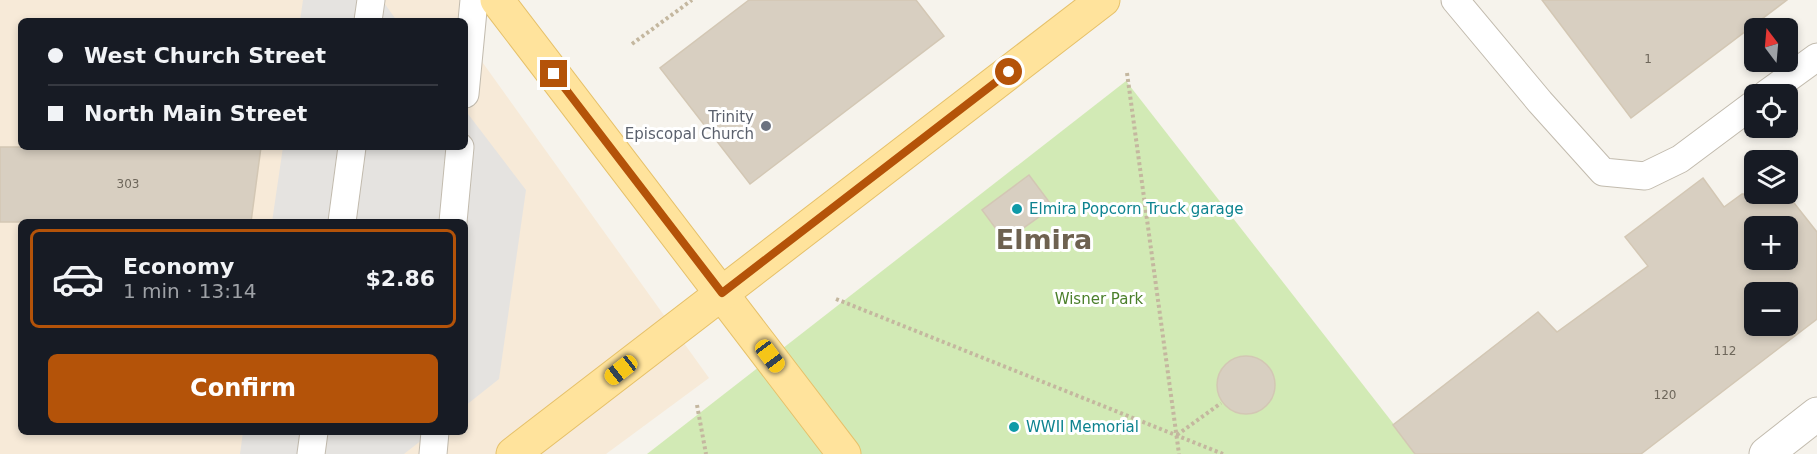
<!DOCTYPE html>
<html lang="en">
<head>
<meta charset="utf-8">
<style>
  body { margin:0; font-family:"DejaVu Sans",sans-serif; background:#242831; color:#f1f3f6; height:100vh; display:flex; flex-direction:column; font-size:22px; white-space:nowrap }
  * { box-sizing:border-box; margin:0 }
  p { font-size:20px; color:#9ea1a6 }
  .icon { flex:none; width:33px; height:33px; fill:none; stroke:currentColor; stroke-width:2; stroke-linecap:round; stroke-linejoin:round }
  .map { position:relative; flex:1; overflow:hidden }
  .panel { position:absolute; left:18px; top:219px; width:450px; height:216px; display:flex; flex-direction:column; background:#171b24; border-radius:9px; box-shadow:0 3px 9px #0003 }
  .panel>* { flex:none }
  .guide { position:absolute; left:18px; top:18px; width:450px; height:132px; border-radius:9px; box-shadow:0 3px 9px #0003; display:grid; align-content:center; height:132px; padding:0 30px; background:#171b24 }
  .needle { width:39px; rotate:344deg }
  .buttons { position:absolute; left:1744px; top:18px; display:grid; gap:12px }
  .buttons a { display:grid; place-items:center; width:54px; height:54px; border-radius:9px; background:#171b24; box-shadow:0 3px 9px #0003; font-size:30px }
  .end { position:absolute; width:27px; height:27px; margin:-14px; border:8px solid #b45309; background:#fff; box-shadow:0 0 0 3px #fff }
  .from { border-radius:50% }
  .car { position:absolute; width:18px; height:36px; margin:-18px -9px; border-radius:8px; box-shadow:0 0 4px 2px #0007; background:linear-gradient(#f5c518 24%,#345 0 40%,#f5c518 0 76%,#345 0 86%,#f5c518 0) }
  .guide b { display:flex; align-items:center; gap:21px; height:57px; font-size:22px }
  .guide b+b { border-top:2px solid #363941 }
  .guide i { width:15px; height:15px; background:#f1f3f6 }
  ul { padding:10px 0 0; list-style:none }
  li { display:flex; align-items:center; gap:18px; height:99px; margin:0 12px 9px; padding:0 18px; border:3px solid #363941; border-radius:9px }
  li div { flex:1 }
  li b { display:block; font-size:22px }
  li em { font-style:normal; font-weight:600 }
  li.selected { border-color:#b45309 }
  li>.icon { width:54px; height:54px; stroke-width:1.5 }
  .button { display:flex; gap:12px; margin-top:auto; padding:12px 30px }
  .button a { flex:1; height:69px; border-radius:9px; background:#b45309; color:#fff; font-size:24px; font-weight:600; line-height:69px; text-align:center }
  .map>svg:first-child { display:block }
  .commercial { fill:#f7ead8; fill-rule:evenodd }
  .green { fill:#d2eab5 }
  .parking { fill:#e5e3e0 }
  .building { fill:#d8cfc1; stroke:#d3c7b4; stroke-width:1.5; fill-rule:evenodd }
  .lines { fill:none; stroke-linecap:round; stroke-linejoin:round }
  .service-casing { stroke:#c2bbae; stroke-width:29 }
  .minor-casing { stroke:#c2bbae; stroke-width:35 }
  .primary-casing { stroke:#e6c16a; stroke-width:35 }
  .path { stroke:#c4b79f; stroke-width:4; stroke-dasharray:3 3; stroke-linecap:butt }
  .service { stroke:#fff; stroke-width:27 }
  .minor { stroke:#fff; stroke-width:33 }
  .primary { stroke:#ffe39c; stroke-width:33 }
  .route { stroke:#b45309; stroke-width:8 }
  .worship-dot { fill:#6b7280; stroke:#fff; stroke-width:2 }
  .culture-dot { fill:#0f9aa8; stroke:#fff; stroke-width:2 }
  .labels { text-anchor:middle; stroke-width:6; stroke-linejoin:round; paint-order:stroke }
  .number-label { font-size:12px; fill:#6e675b }
  .worship-label { font-size:15px; fill:#5b616d; stroke:#fff; text-anchor:end }
  .culture-label { font-size:15px; fill:#0d838f; stroke:#fff; text-anchor:start }
  .park-label { font-size:15px; fill:#4a7f2a; stroke:#fff }
  .town-label { font-size:27px; font-weight:bold; fill:#6e6250; stroke:#fff }
</style>
</head>
<body>
<div class="map">
<svg width="1817" height="454" viewBox="0 0 1817 454">
  <rect width="100%" height="100%" fill="#f6f3ec"/>
  <!-- commercial -->
  <path class="commercial" d="M0 0H490L464 21H21V147H465V38L709 378 606 454H0ZM21 222H465V432H21Z"/>
  <!-- green -->
  <path class="green" d="M1126 81 1417 454H647Z"/>
  <!-- parking -->
  <g class="parking">
    <path d="M303 0H382L397 21H300Z"/>
    <path d="M465 110 526 190 499 379 465 406V222H272L283 147H465Z"/>
    <path d="M243 432H432L404 454H240Z"/>
  </g>
  <!-- building -->
  <g class="building">
    <path d="M749 0H916L944 36 750 184 660 68Z"/>
    <path d="M1542 0H1787L1631 118Z"/>
    <path d="M0 147H261L251 222H0Z"/>
    <path d="M1029 175 1053 207 1005 241 982 210Z"/>
    <path d="M1703 178 1724 207 1742 194H1787L1817 232V319L1641 454H1415L1393 425 1538 312 1557 332 1648 266 1625 237ZM1755 226H1788V260H1755ZM1755 292H1788V326H1755Z"/>
    <circle cx="1246" cy="385" r="29"/>
  </g>
  <g class="lines">
    <!-- service casing -->
    <g class="service-casing">
      <g id="service">
        <path d="M1455 0 1540 102 1603 172 1645 176 1680 159 1755 103"/>
        <path d="M368 21 371 0"/>
        <path d="M465 94 474 0"/>
        <path d="M1766 94 1817 57"/>
        <path d="M342 222 352 147"/>
        <path d="M453 222 460 147"/>
        <path d="M311 454 314 432"/>
        <path d="M433 454 435 432"/>
      </g>
    </g>
    <!-- minor casing -->
    <g class="minor-casing">
      <path id="minor" d="M1766 454 1817 414"/>
    </g>
    <!-- primary casing -->
    <g class="primary-casing">
      <g id="primary">
        <path d="M497 0 844 454"/>
        <path d="M513 454 1103 0"/>
      </g>
    </g>
    <!-- path -->
    <g class="path">
      <path d="M632 44 692 0"/>
      <path d="M1127 73 1179 454"/>
      <path d="M836 299 1223 454"/>
      <path d="M697 405 706 454"/>
      <path d="M1177 435 1221 403"/>
    </g>
    <!-- service -->
    <use href="#service" class="service"/>
    <!-- minor -->
    <use href="#minor" class="minor"/>
    <!-- primary -->
    <use href="#primary" class="primary"/>
  </g>
  <g class="lines">
    <!-- route -->
    <path class="route" d="M554 74 722 293 1009 72"/>
  </g>
  <!-- markers -->
  <circle class="worship-dot" cx="766" cy="126" r="6"/>
  <g class="culture-dot">
    <circle cx="1017" cy="209" r="6"/>
    <circle cx="1014" cy="427" r="6"/>
  </g>
  <g class="labels">
    <!-- number labels -->
    <g class="number-label">
      <text x="1648" y="63">1</text>
      <text x="128" y="188">303</text>
      <text x="1725" y="355">112</text>
      <text x="1665" y="399">120</text>
    </g>
    <!-- worship labels -->
    <g class="worship-label">
      <text x="754" y="122">Trinity<tspan x="754" dy="17">Episcopal Church</tspan></text>
    </g>
    <!-- culture labels -->
    <g class="culture-label">
      <text x="1029" y="214">Elmira Popcorn Truck garage</text>
      <text x="1026" y="432">WWII Memorial</text>
    </g>
    <!-- park labels -->
    <g class="park-label">
      <text x="1099" y="304">Wisner Park</text>
    </g>
    <!-- town labels -->
    <g class="town-label">
      <text x="1044" y="249">Elmira</text>
    </g>
  </g>
</svg>
<div class="buttons">
<a><svg class="needle" viewBox="-14 -14 28 28"><path d="M0-13l5 13h-10z" fill="#e53935"/><path d="M0 13l5-13h-10z" fill="#9ea1a6"/></svg></a>
<a><svg class="icon" aria-label="locate" viewBox="0 0 24 24"><circle cx="12" cy="12" r="6"/><path d="M12 2v4M12 18v4M2 12h4M18 12h4"/></svg></a>
<a><svg class="icon" aria-label="layers" viewBox="0 0 24 24"><path d="M12 4l9 5-9 5-9-5zM3 14l9 5 9-5"/></svg></a>
<a>+</a>
<a>−</a>
</div>
<i class="end from" style="left:1009px;top:72px"></i>
<i class="end" style="left:554px;top:74px"></i>
<i class="car" style="left:770px;top:356px;rotate:143deg"></i>
<i class="car" style="left:621px;top:370px;rotate:232deg"></i>
<div class="guide">
<b><i class="from"></i>West Church Street</b>
<b><i></i>North Main Street</b>
</div>
<section class="panel">
<ul>
<li class="selected"><svg class="icon" aria-label="car" viewBox="0 0 24 24"><path d="M5 17H2v-5l4-1 3-4h7l3 4 3 1v5h-3M9 17h6M6 11h13"/><circle cx="7" cy="17" r="2"/><circle cx="17" cy="17" r="2"/></svg><div><b>Economy</b><p>1 min · 13:14</p></div><em>$2.86</em></li>
</ul>
<div class="button"><a>Confirm</a></div>
</section>
</div>
</body>
</html>
